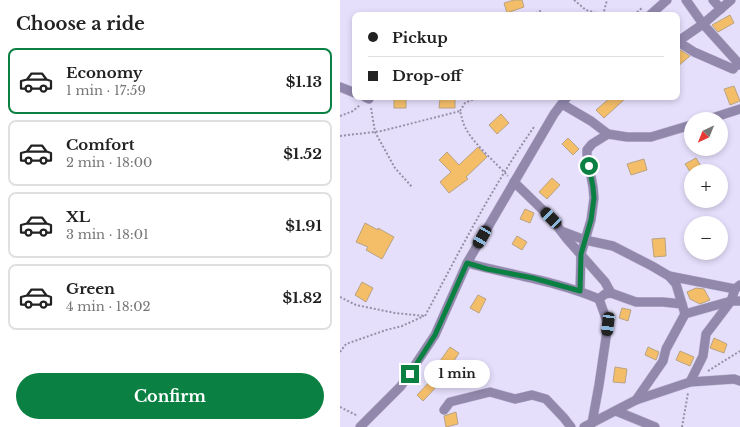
<!DOCTYPE html>
<html lang="en">
<head>
<meta charset="utf-8">
<style>
  body { margin:0; font-family:"Libre Baskerville",serif; background:#f2f2f2; color:#222; height:100vh; display:flex; flex-direction:column; font-size:15px; white-space:nowrap }
  * { box-sizing:border-box; margin:0 }
  p { font-size:13px; color:#767676 }
  .icon { flex:none; width:22px; height:22px; fill:none; stroke:currentColor; stroke-width:2; stroke-linecap:round; stroke-linejoin:round }
  .map { position:relative; flex:1; overflow:hidden }
  .panel { display:flex; flex-direction:column; background:#fff; width:340px }
  .panel>* { flex:none }
  .banner { position:absolute; left:12px; top:12px; width:328px; height:88px; border-radius:8px; box-shadow:0 2px 6px #0003; display:grid; align-content:center; height:88px; padding:0 16px; background:#fff }
  .needle { width:26px; rotate:223deg }
  .controls { position:absolute; left:344px; top:112px; display:grid; gap:8px }
  .controls a { display:grid; place-items:center; width:44px; height:44px; border-radius:50%; background:#fff; box-shadow:0 2px 6px #0003; font-size:20px }
  .end { position:absolute; width:18px; height:18px; margin:-9px; border:5px solid #0b8043; background:#fff; box-shadow:0 0 0 2px #fff }
  .from { border-radius:50% }
  .bubble { position:absolute; height:28px; border-radius:14px; background:#fff; box-shadow:0 2px 6px #0003; font-size:13px; font-weight:800; line-height:28px; text-align:center }
  .car { position:absolute; width:12px; height:24px; margin:-12px -6px; border-radius:5px; box-shadow:0 0 3px 1px #0007; background:linear-gradient(#222 24%,#8ab4d8 0 40%,#222 0 76%,#8ab4d8 0 86%,#222 0) }
  .banner b { display:flex; align-items:center; gap:14px; height:38px; font-size:15px }
  .banner b+b { border-top:1px solid #e0e0e0 }
  .banner i { width:10px; height:10px; background:#222 }
  ul { padding:0; list-style:none }
  li { display:flex; align-items:center; gap:12px; height:66px; margin:0 8px 6px; padding:0 8px; border:2px solid #e0e0e0; border-radius:8px }
  li div { flex:1 }
  li b { display:block; font-size:15px }
  li em { font-style:normal; font-weight:800 }
  li.current { border-color:#0b8043 }
  li>.icon { width:36px; height:36px; stroke-width:1.5 }
  h2 { padding:0 16px; font-size:18px; line-height:48px }
  .action { display:flex; gap:8px; margin-top:auto; padding:8px 16px }
  .action a { flex:1; height:46px; border-radius:24px; background:#0b8043; color:#fff; font-size:16px; font-weight:800; line-height:46px; text-align:center }
  main { display:flex; flex:1; min-height:0 }
  .map>svg:first-child { display:block }
  .building { fill:#f4be69; stroke:#b8a383 }
  .lines { fill:none; stroke-linecap:round; stroke-linejoin:round }
  .street-casing { stroke:#c4bdd7; stroke-width:10 }
  .path { stroke:#9690a6; stroke-width:2; stroke-dasharray:2 2; stroke-linecap:butt }
  .street { stroke:#9188ac; stroke-width:9 }
  .route { stroke:#0b8043; stroke-width:5 }
</style>
</head>
<body>
<main>
<section class="panel">
<h2>Choose a ride</h2>
<ul>
<li class="current"><svg class="icon" aria-label="car" viewBox="0 0 24 24"><path d="M5 17H2v-5l4-1 3-4h7l3 4 3 1v5h-3M9 17h6M6 11h13"/><circle cx="7" cy="17" r="2"/><circle cx="17" cy="17" r="2"/></svg><div><b>Economy</b><p>1 min · 17:59</p></div><em>$1.13</em></li>
<li><svg class="icon" aria-label="car" viewBox="0 0 24 24"><path d="M5 17H2v-5l4-1 3-4h7l3 4 3 1v5h-3M9 17h6M6 11h13"/><circle cx="7" cy="17" r="2"/><circle cx="17" cy="17" r="2"/></svg><div><b>Comfort</b><p>2 min · 18:00</p></div><em>$1.52</em></li>
<li><svg class="icon" aria-label="car" viewBox="0 0 24 24"><path d="M5 17H2v-5l4-1 3-4h7l3 4 3 1v5h-3M9 17h6M6 11h13"/><circle cx="7" cy="17" r="2"/><circle cx="17" cy="17" r="2"/></svg><div><b>XL</b><p>3 min · 18:01</p></div><em>$1.91</em></li>
<li><svg class="icon" aria-label="car" viewBox="0 0 24 24"><path d="M5 17H2v-5l4-1 3-4h7l3 4 3 1v5h-3M9 17h6M6 11h13"/><circle cx="7" cy="17" r="2"/><circle cx="17" cy="17" r="2"/></svg><div><b>Green</b><p>4 min · 18:02</p></div><em>$1.82</em></li>
</ul>
<div class="action"><a>Confirm</a></div>
</section>
<div class="map">
<svg width="400" height="427" viewBox="0 0 400 427">
  <rect width="100%" height="100%" fill="#e6dffc"/>
  <!-- building -->
  <g class="building">
    <path d="M174 0H182L184 7 167 13 164 3Z"/>
    <path d="M390 15 394 23 378 32 372 25Z"/>
    <path d="M337 48 350 56 337 67Z"/>
    <path d="M394 86 400 101 390 105 384 89Z"/>
    <rect x="54" y="97" width="12" height="11"/>
    <path d="M271 97H287L264 118 256 110Z"/>
    <path d="M100 99H115V108H99Z"/>
    <path d="M161 114 169 123 157 134 149 125Z"/>
    <path d="M228 138 239 149 233 155 222 144Z"/>
    <path d="M138 147 147 157 126 177 128 179 109 193 100 182 111 172 99 160 107 152 119 165Z"/>
    <path d="M356 158 361 166 353 171H351V173L345 164Z"/>
    <path d="M304 159 307 170 291 175 287 164Z"/>
    <path d="M212 178 220 185 207 199 199 192Z"/>
    <path d="M185 209 194 213 190 223 180 219Z"/>
    <path d="M25 223 38 230V228L54 237 42 259 26 250 28 247 16 242Z"/>
    <path d="M177 236 187 242 182 250 172 244Z"/>
    <path d="M325 238 326 256 314 257 312 239Z"/>
    <path d="M22 282 33 288 26 302 15 295Z"/>
    <path d="M356 288 364 289 370 300 360 304 350 299 347 292Z"/>
    <path d="M138 295 146 299 139 313 130 308Z"/>
    <path d="M282 308 291 310 288 321 279 318Z"/>
    <path d="M374 338 387 344 384 353 370 348Z"/>
    <path d="M110 347 119 353 110 367 100 361Z"/>
    <path d="M308 347 319 352 316 360 305 355Z"/>
    <path d="M340 351 354 357 350 366 336 360Z"/>
    <path d="M275 367 287 369 285 383 273 382Z"/>
    <path d="M94 377 100 383 83 401 77 395Z"/>
    <path d="M116 412 118 424 106 427 104 416Z"/>
  </g>
  <g class="lines">
    <!-- street casing -->
    <g class="street-casing">
      <g id="street">
        <path d="M346 0 363 24 400 65"/>
        <path d="M373 0 381 9"/>
        <path d="M310 15 327 0"/>
        <path d="M337 41 354 52 393 69 398 63"/>
        <path d="M337 42 363 24 391 0"/>
        <path d="M0 87 15 93"/>
        <path d="M25 97 29 99"/>
        <path d="M222 104 251 121 268 134"/>
        <path d="M369 119 400 109"/>
        <path d="M174 182 211 218 227 239 265 282 271 293"/>
        <path d="M221 231 245 240 273 246 312 266 329 276 336 284 342 304"/>
        <path d="M127 263C171 275 217 281 259 299"/>
        <path d="M329 276 395 289"/>
        <path d="M240 291 241 254 251 220 254 198 253 187 247 155V150L252 144 268 134 287 137H311L351 125"/>
        <path d="M350 382 363 356 366 334 391 301H400"/>
        <path d="M296 400 350 382 394 379 400 381"/>
        <path d="M104 410 110 402 150 392 175 399 192 395 206 399 224 418 231 427"/>
        <path d="M276 411 315 427"/>
        <path d="M252 423 259 385 268 324 259 299 265 294 271 293 296 302H323L342 304 345 314"/>
        <path d="M20 427 61 386 95 335 127 263 214 114 227 97"/>
        <path d="M244 427 296 400 323 361 326 349 345 314 391 301 395 289 400 285"/>
      </g>
    </g>
    <!-- path -->
    <g class="path">
      <path d="M234 0 246 10 263 15"/>
      <path d="M192 15 200 11 203 15"/>
      <path d="M263 15 267 0"/>
      <path d="M294 15 303 7"/>
      <path d="M31 108 35 132 55 168 72 187"/>
      <path d="M120 111 125 103 139 97"/>
      <path d="M0 116 13 111 20 105"/>
      <path d="M0 136 42 131 120 111C122 118 123 124 126 129 134 144 156 163 168 176"/>
      <path d="M0 297 16 305 55 313 85 316C119 252 152 187 194 127"/>
      <path d="M0 352 6 344 46 330 62 326 84 316"/>
      <path d="M368 371 400 351"/>
      <path d="M0 407 18 416"/>
      <path d="M342 427 348 393"/>
    </g>
    <!-- street -->
    <use href="#street" class="street"/>
  </g>
  <g class="lines">
    <!-- route -->
    <path class="route" d="M70 374 95 335 127 263 147 269 193 278 240 291 241 254 251 220 254 198 253 187 249 166"/>
  </g>
</svg>
<div class="controls">
<a><svg class="needle" viewBox="-14 -14 28 28"><path d="M0-13l5 13h-10z" fill="#e53935"/><path d="M0 13l5-13h-10z" fill="#767676"/></svg></a>
<a>+</a>
<a>−</a>
</div>
<i class="end from" style="left:249px;top:166px"></i>
<i class="end" style="left:70px;top:374px"></i>
<div class="bubble" style="left:84px;top:360px;width:66px">1 min</div>
<i class="car" style="left:211px;top:218px;rotate:315deg"></i>
<i class="car" style="left:142px;top:237px;rotate:210deg"></i>
<i class="car" style="left:268px;top:324px;rotate:187deg"></i>
<div class="banner">
<b><i class="from"></i>Pickup</b>
<b><i></i>Drop-off</b>
</div>
</div>
</main>
</body>
</html>
